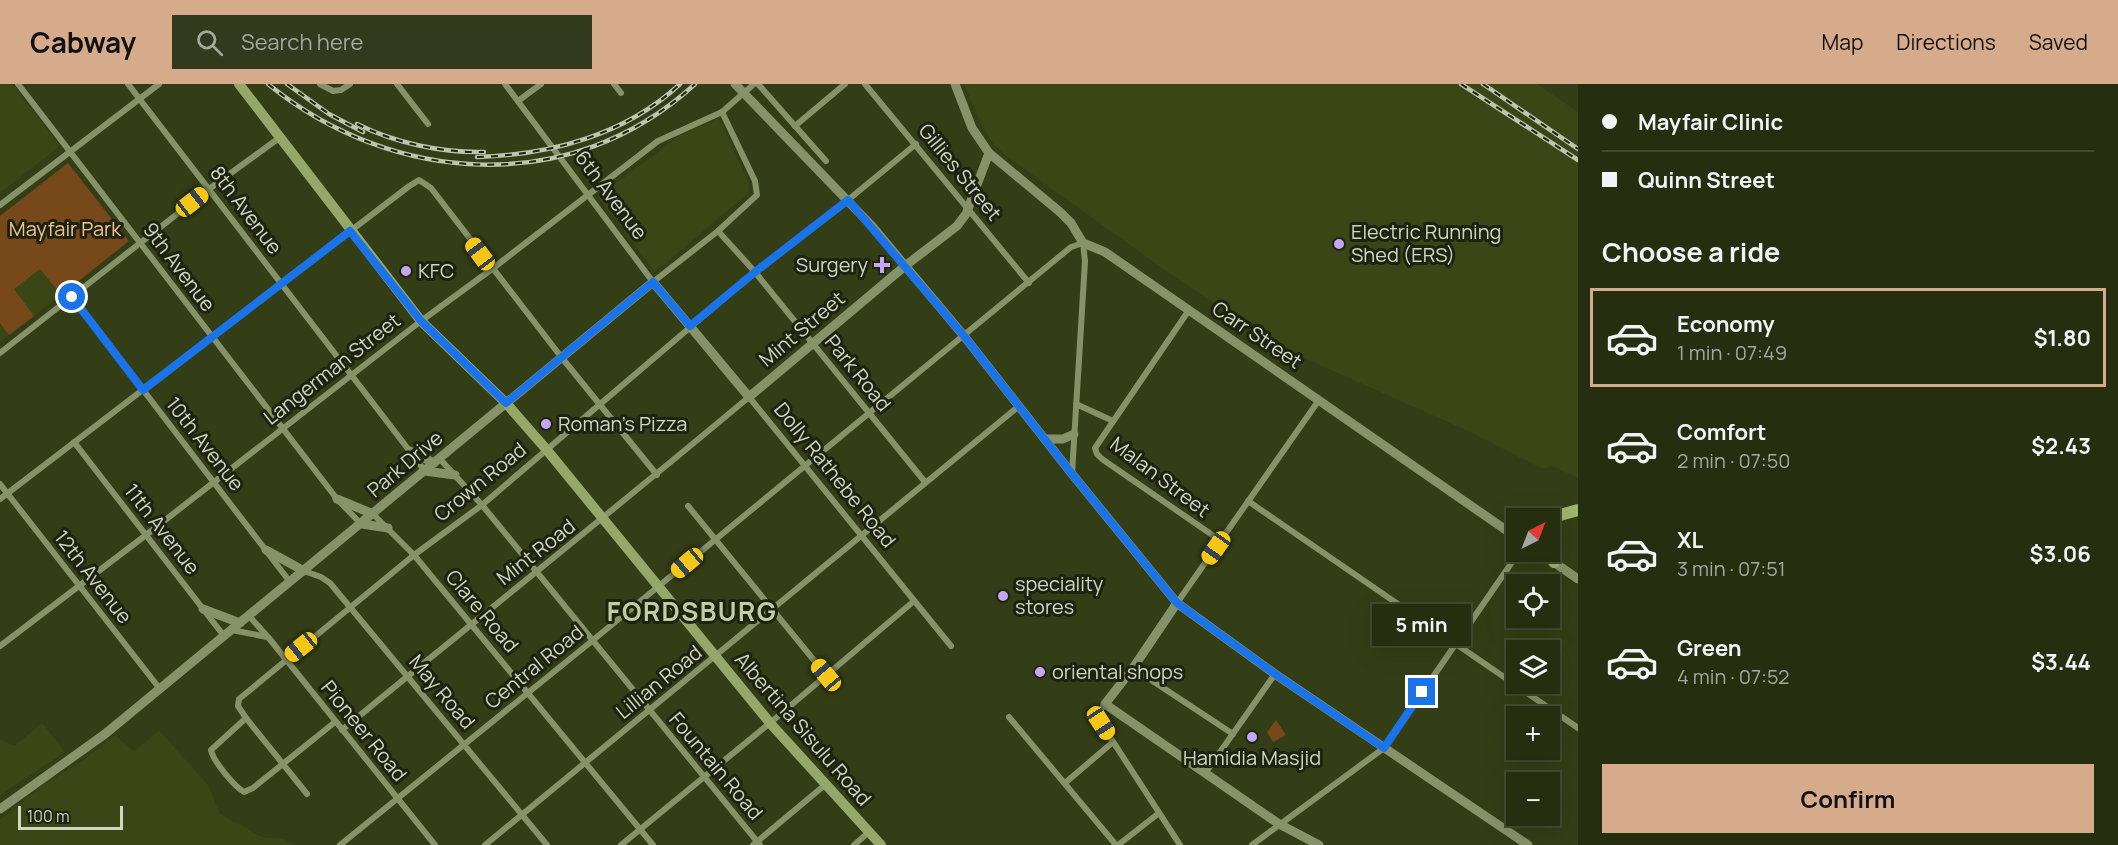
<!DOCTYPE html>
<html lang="en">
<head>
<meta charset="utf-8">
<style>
  body { margin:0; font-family:Manrope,sans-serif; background:#323a1e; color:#f1f3f6; height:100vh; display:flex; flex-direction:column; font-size:22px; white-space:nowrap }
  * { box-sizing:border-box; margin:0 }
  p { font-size:20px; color:#a4a89f }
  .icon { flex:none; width:33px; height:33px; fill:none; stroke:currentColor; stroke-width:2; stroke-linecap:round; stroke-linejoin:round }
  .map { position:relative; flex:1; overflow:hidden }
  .side { display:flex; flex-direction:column; background:#262e10; width:540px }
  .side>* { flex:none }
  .hud { display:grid; align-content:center; height:132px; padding:0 24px; background:#262e10 }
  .needle { width:39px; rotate:42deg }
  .buttons { position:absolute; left:1506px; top:424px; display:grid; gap:12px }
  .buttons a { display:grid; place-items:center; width:54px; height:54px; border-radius:0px; background:#262e10; box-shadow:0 6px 24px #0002,0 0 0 2px #424a30; font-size:30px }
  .scale { position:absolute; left:18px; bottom:15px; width:105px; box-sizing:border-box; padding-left:6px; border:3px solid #d0d7c1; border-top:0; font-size:16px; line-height:21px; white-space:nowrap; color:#d0d7c1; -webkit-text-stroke:4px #1d2211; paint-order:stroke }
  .end { position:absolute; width:27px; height:27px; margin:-14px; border:8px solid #1a73e8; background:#fff; box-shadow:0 0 0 3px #fff }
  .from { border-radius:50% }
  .bubble { position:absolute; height:42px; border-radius:0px; background:#262e10; box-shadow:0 6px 24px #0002,0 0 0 2px #424a30; font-size:20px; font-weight:700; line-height:42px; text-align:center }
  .car { position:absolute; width:18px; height:36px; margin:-18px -9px; border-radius:8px; box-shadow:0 0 4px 2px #0007; background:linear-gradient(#f5c518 24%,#345 0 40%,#f5c518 0 76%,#345 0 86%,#f5c518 0) }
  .hud b { display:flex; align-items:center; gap:21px; height:57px; font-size:22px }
  .hud b+b { border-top:2px solid #424a30 }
  .hud i { width:15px; height:15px; background:#f1f3f6 }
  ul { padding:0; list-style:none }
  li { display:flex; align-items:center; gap:18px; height:99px; margin:0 12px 9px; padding:0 12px; border:3px solid transparent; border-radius:0px }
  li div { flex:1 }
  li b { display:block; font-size:22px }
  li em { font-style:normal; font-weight:700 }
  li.current { border-color:#d6ab8b }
  li>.icon { width:54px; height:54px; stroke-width:1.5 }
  h2 { padding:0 24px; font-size:27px; line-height:72px }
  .cta { display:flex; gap:12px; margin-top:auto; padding:12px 24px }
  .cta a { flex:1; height:69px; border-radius:0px; background:#d6ab8b; color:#111; font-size:24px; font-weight:700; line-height:69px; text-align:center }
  header { display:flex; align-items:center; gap:36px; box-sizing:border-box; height:84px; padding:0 30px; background:#d6ab8b; color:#111 }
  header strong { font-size:28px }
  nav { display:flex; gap:33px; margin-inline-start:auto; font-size:21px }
  .search { width:420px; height:54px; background:#323a1e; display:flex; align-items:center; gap:15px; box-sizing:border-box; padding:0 21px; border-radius:0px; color:#a4a89f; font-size:22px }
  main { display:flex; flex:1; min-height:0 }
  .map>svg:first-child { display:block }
  .built { fill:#3a4616 }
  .green { fill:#76481a }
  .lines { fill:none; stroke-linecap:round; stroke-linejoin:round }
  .street { stroke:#869368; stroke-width:6 }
  .secondary { stroke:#869368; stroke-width:9 }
  .primary { stroke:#95a769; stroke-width:10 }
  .highway { stroke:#9fb46a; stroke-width:12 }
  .rail-casing { stroke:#bdc5ac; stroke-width:4.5 }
  .rail { stroke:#1d2211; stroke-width:2; stroke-dasharray:7; stroke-linecap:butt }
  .route { stroke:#1a73e8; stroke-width:8 }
  .poi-dot { fill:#c4a7f1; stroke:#1d2211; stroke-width:2 }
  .labels { text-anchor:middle; stroke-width:6; stroke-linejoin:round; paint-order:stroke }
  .street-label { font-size:20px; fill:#d0d7c1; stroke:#1d2211 }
  .park-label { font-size:20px; fill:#f4c194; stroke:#1d2211 }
  .poi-label { font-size:20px; fill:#d0d7c1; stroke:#1d2211; text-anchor:start }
  .district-label { font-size:26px; font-weight:bold; letter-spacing:1.5px; fill:#c0cea1; stroke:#1d2211 }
</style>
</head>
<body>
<header>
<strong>Cabway</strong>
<div class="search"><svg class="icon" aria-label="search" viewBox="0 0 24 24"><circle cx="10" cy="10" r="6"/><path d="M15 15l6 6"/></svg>Search here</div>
<nav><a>Map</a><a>Directions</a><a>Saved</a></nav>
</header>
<main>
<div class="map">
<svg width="1578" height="761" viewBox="0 0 1578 761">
  <rect width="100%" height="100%" fill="#333e16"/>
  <!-- built -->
  <g class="built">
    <path d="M0 0H12L60 62 0 109Z"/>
    <path d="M964 0H1537L1578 28V394L1552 382 1543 385 1468 347 1293 269 1254 246 1162 184 1009 74 994 61 981 40Z"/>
    <path d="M719 34 749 99 748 109 655 188 598 113 679 52Z"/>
    <path d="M0 133 61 211 0 258Z"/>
    <path d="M42 639 65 668 0 711V655L15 662Z"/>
    <path d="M159 646 208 701 220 730 262 753 283 755 293 761H0V736L42 702 82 677 115 651 134 668Z"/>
  </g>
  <!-- green -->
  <g class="green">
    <path d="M68 79 129 157 61 211 40 185 14 205 34 232 9 251 0 239V132Z"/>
    <path d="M1276 636 1286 651 1273 658 1267 648Z"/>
  </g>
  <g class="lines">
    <!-- street -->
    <g class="street">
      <path d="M18 0 337 415 361 440"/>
      <path d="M128 0 425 387"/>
      <path d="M320 0 333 7 341 6 350 0"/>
      <path d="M397 0 428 40"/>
      <path d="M505 0 653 198 718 147 757 111 755 97 722 28"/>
      <path d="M614 0 621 9"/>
      <path d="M758 0 826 77"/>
      <path d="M865 0 1029 199"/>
      <path d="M518 17 541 0"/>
      <path d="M795 42 845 0"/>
      <path d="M0 121 159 0"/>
      <path d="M718 147 755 188 925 398"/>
      <path d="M72 213 290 498"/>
      <path d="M1189 226 1095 364 1097 370 1102 375 1221 457"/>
      <path d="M0 269 209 105 279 54"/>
      <path d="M1076 320 1113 337"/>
      <path d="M74 358 224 552"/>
      <path d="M440 375 482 421 760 761"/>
      <path d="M0 400 160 605"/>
      <path d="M0 415 408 103 419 96 431 104 562 274 657 391"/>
      <path d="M1248 417 1578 644"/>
      <path d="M688 422 826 591"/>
      <path d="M373 430 414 471 653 761"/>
      <path d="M304 487 321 493 330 499 547 761"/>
      <path d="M1177 519 1319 316"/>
      <path d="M249 532 268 553 435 761"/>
      <path d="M232 546 267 553"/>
      <path d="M0 562 146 451 421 237 492 185 658 57 722 28 754 0"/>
      <path d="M1133 584 1233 650"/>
      <path d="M1105 620 1097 631 1099 636 1180 761"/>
      <path d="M1009 633 1116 761"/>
      <path d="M246 634 211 666C213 677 234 702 244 708L253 704 335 638"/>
      <path d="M342 646C477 535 614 426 749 313L951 562"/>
      <path d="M1206 688 1275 590"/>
      <path d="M1065 699 1113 658"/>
      <path d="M307 710 246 634 238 622 239 615 414 471 482 421 755 188 848 116 916 60"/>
      <path d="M340 761 592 557 1071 163 1083 159 1085 177 1072 390"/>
      <path d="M485 761 1019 322"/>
      <path d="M621 761 770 639 914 517"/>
      <path d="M753 761 826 700"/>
      <path d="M854 761 869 748"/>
      <path d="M1118 761 1159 729"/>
      <path d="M1252 761 1384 664 1519 468"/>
    </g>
    <!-- secondary -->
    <g class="secondary">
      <path d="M735 0 871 141 964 252 1072 390 1177 519 1275 590 1528 761"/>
      <path d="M955 0 972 44 989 69 1060 128 1071 139 1083 159 1105 168 1516 453"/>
      <path d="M1045 355H1063L1074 350"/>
      <path d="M410 367 434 379"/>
      <path d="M425 387 455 391"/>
      <path d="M337 415 373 430"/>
      <path d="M362 440 388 444"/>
      <path d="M266 466 304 487"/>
      <path d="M1539 468 1578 495"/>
      <path d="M1177 519 1133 584 1105 620 1279 740 1319 761"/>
      <path d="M203 525 240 539"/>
      <path d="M0 725 105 650 653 198 749 313 905 182 957 142 966 130 989 69"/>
    </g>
    <!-- primary -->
    <path class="primary" d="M239 0 421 237 506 319 546 365 770 639 881 761"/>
    <!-- highway -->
    <g class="highway">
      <path d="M1550 438 1560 431 1578 426"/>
      <path d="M1550 467 1554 478"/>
    </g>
    <!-- rail casing -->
    <g class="rail-casing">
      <g id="rail">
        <path d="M268 0C394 102 572 113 695 0"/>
        <path d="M287 0 329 30 363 48"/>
        <path d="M1461 0 1578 76"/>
        <path d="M1483 0 1578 65"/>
        <path d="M357 40C395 59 442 69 484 68"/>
        <path d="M477 73C550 71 625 51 680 0"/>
      </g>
    </g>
    <!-- rail -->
    <use href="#rail" class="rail"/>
  </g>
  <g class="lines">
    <!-- route -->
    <path class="route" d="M72 213 143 306 350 147 421 237 506 319 653 198 690 242 755 188 848 116 964 252 1072 390 1177 519 1275 590 1384 664 1422 608"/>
  </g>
  <!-- markers -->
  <g class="poi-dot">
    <circle cx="1339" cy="160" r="6"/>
    <path d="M879 172h6v6h6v6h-6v6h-6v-6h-6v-6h6z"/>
    <circle cx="406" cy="187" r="6"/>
    <circle cx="546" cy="340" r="6"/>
    <circle cx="1003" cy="512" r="6"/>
    <circle cx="1040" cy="588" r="6"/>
    <circle cx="1252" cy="653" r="6"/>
  </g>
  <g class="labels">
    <!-- street labels -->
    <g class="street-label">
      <text transform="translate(960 88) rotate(51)" y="7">Gillies Street</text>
      <text transform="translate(611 111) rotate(53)" y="7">6th Avenue</text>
      <text transform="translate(246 126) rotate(53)" y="7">8th Avenue</text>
      <text transform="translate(179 183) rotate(53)" y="7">9th Avenue</text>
      <text transform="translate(802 245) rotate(-40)" y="7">Mint Street</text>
      <text transform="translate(1257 251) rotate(34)" y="7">Carr Street</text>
      <text transform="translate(332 285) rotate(-38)" y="7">Langerman Street</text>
      <text transform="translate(858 289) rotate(51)" y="7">Park Road</text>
      <text transform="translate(205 360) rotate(52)" y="7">10th Avenue</text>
      <text transform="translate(405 380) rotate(-40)" y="7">Park Drive</text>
      <text transform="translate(835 391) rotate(51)" y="7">Dolly Rathebe Road</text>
      <text transform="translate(1160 393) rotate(37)" y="7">Malan Street</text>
      <text transform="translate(480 398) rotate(-39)" y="7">Crown Road</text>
      <text transform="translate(162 445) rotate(52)" y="7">11th Avenue</text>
      <text transform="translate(536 468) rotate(-38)" y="7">Mint Road</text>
      <text transform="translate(93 493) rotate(52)" y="7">12th Avenue</text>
      <text transform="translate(482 527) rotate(50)" y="7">Clare Road</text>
      <text transform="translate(534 583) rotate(-39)" y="7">Central Road</text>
      <text transform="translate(659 598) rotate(-39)" y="7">Lillian Road</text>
      <text transform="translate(442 608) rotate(50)" y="7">May Road</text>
      <text transform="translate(803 645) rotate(49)" y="7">Albertina Sisulu Road</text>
      <text transform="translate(364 647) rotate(51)" y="7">Pioneer Road</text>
      <text transform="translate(716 682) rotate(50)" y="7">Fountain Road</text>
    </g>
    <!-- park labels -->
    <g class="park-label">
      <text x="65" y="152">Mayfair Park</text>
    </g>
    <!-- poi labels -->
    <g class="poi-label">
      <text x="1351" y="155">Electric Running<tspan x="1351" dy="23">Shed (ERS)</tspan></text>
      <text x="868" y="188" text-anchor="end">Surgery</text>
      <text x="418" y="194">KFC</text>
      <text x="558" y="347">Roman's Pizza</text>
      <text x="1015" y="507">speciality<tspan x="1015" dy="23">stores</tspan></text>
      <text x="1052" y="595">oriental shops</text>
      <text x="1252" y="681" text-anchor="middle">Hamidia Masjid</text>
    </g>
    <!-- district labels -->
    <g class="district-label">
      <text x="692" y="537">FORDSBURG</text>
    </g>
  </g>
</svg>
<div class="buttons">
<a><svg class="needle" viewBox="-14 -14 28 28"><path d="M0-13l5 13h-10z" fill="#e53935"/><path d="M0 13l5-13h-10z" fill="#a4a89f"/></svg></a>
<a><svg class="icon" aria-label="locate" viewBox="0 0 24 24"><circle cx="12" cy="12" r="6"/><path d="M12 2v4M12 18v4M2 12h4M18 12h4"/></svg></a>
<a><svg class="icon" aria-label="layers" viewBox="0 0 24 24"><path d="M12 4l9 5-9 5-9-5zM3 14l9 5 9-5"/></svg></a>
<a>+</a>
<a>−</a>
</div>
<div class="scale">100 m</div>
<i class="end from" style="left:72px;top:213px"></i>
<i class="end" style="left:1422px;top:608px"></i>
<div class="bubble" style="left:1372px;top:520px;width:99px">5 min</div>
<i class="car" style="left:192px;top:118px;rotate:52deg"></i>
<i class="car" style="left:480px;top:170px;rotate:323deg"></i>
<i class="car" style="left:1216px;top:464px;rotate:215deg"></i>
<i class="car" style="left:687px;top:479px;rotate:230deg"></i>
<i class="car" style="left:301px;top:563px;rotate:231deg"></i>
<i class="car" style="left:826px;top:591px;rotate:320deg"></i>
<i class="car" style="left:1101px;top:639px;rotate:147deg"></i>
</div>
<section class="side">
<div class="hud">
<b><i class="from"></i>Mayfair Clinic</b>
<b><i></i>Quinn Street</b>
</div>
<h2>Choose a ride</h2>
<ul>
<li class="current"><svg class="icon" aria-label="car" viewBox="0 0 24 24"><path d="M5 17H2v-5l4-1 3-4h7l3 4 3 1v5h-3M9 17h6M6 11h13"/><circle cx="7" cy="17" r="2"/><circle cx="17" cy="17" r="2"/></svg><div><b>Economy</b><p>1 min · 07:49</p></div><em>$1.80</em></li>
<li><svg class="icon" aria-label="car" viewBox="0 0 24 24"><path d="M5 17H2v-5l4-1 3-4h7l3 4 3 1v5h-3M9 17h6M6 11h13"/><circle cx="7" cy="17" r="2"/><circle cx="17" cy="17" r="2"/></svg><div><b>Comfort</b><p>2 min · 07:50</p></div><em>$2.43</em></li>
<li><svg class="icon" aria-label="car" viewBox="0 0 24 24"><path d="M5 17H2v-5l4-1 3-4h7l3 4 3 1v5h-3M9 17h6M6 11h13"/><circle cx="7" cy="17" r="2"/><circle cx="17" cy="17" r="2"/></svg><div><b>XL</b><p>3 min · 07:51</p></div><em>$3.06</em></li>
<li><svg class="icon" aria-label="car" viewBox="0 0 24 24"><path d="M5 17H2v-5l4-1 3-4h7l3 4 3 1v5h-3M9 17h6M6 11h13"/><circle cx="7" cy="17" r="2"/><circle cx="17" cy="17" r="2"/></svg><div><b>Green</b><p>4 min · 07:52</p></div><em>$3.44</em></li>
</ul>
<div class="cta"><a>Confirm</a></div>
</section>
</main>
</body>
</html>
